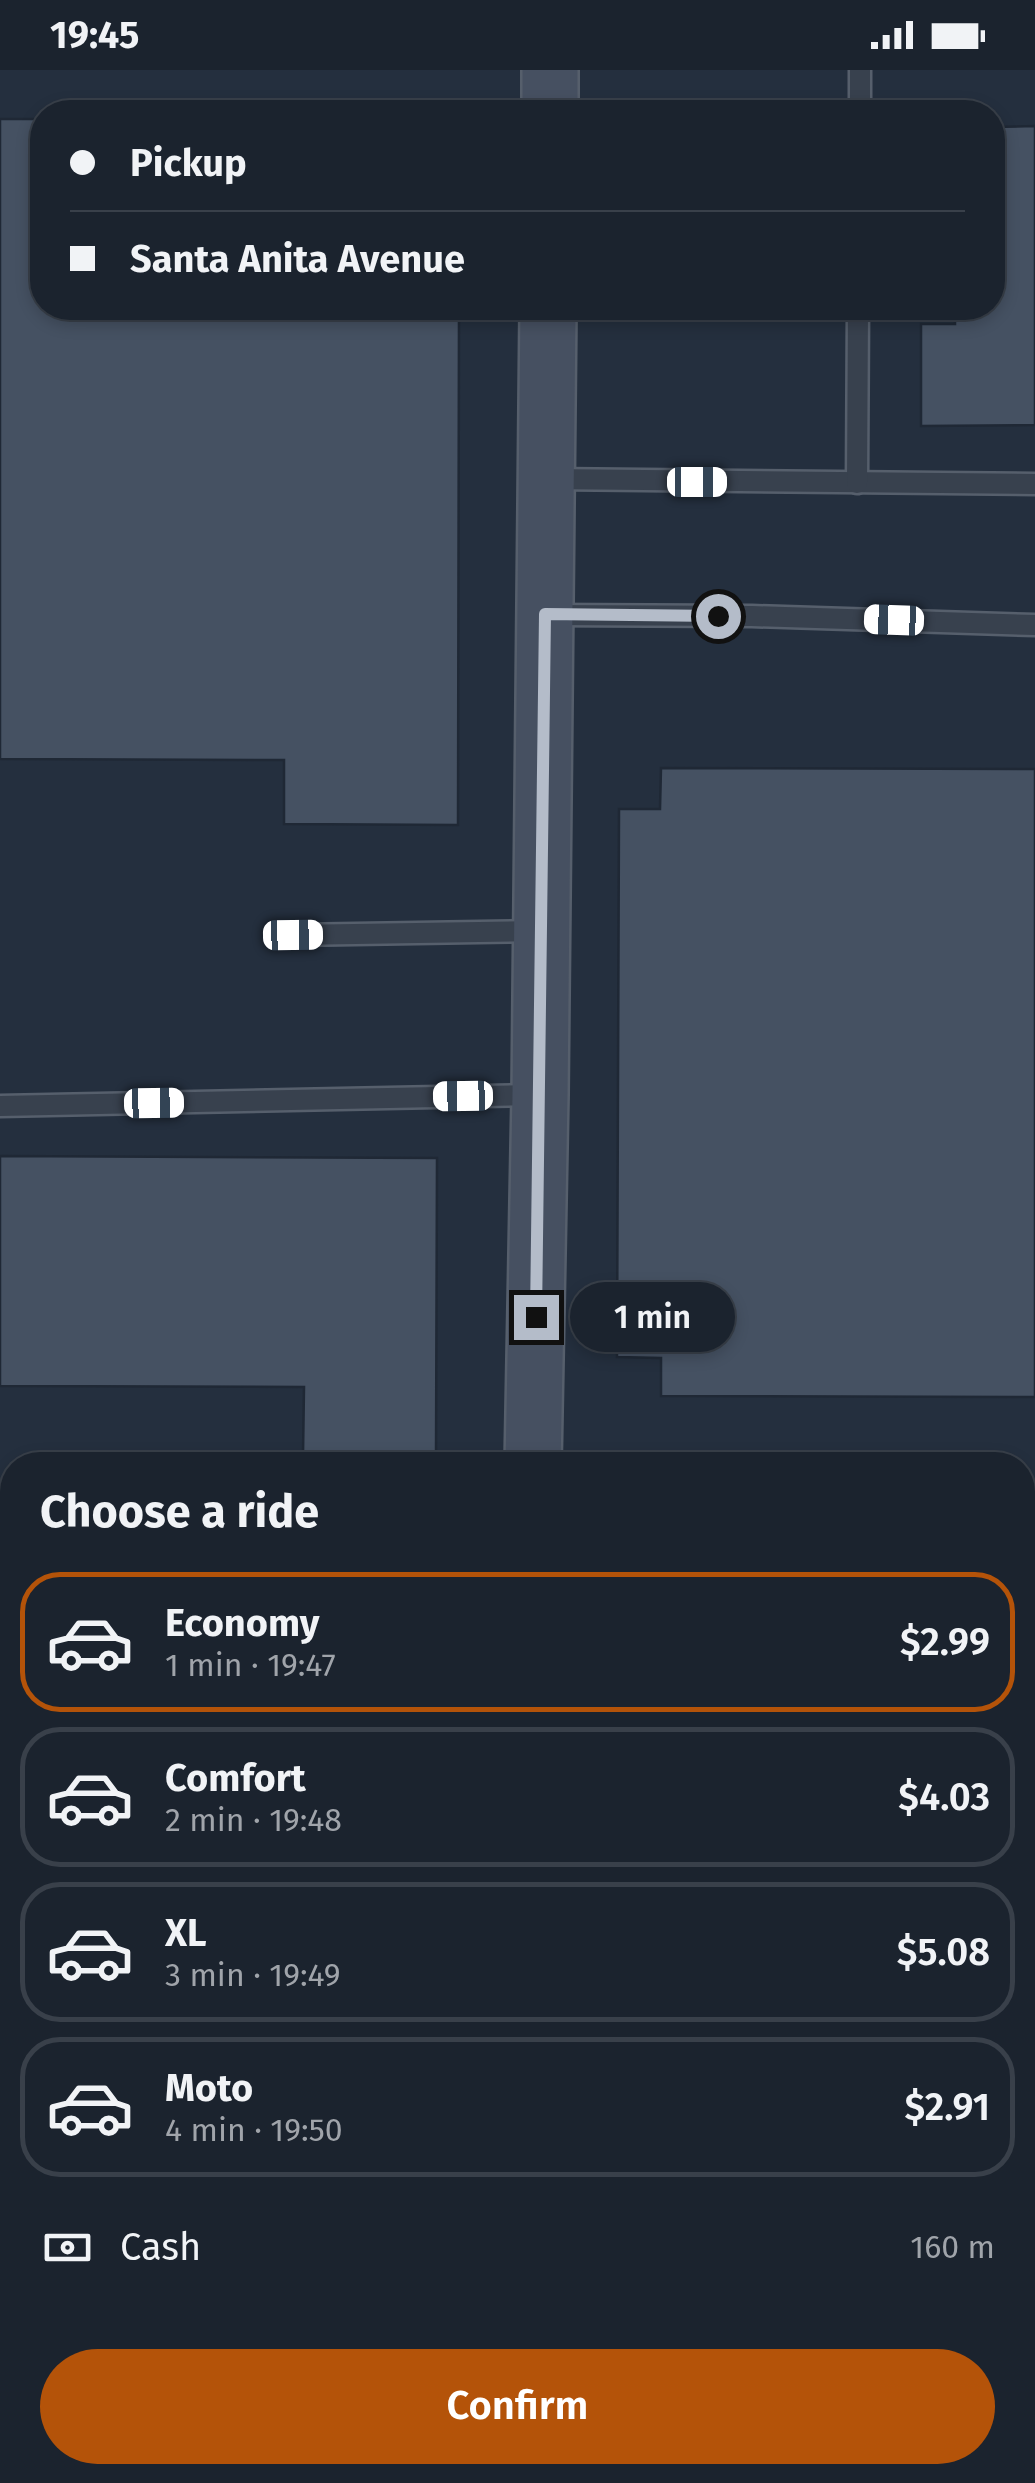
<!DOCTYPE html>
<html lang="en">
<head>
<meta charset="utf-8">
<style>
  body { margin:0; font-family:"Fira Sans",sans-serif; background:#282f3a; color:#f1f3f6; height:100vh; display:flex; flex-direction:column; font-size:38px; white-space:nowrap }
  * { box-sizing:border-box; margin:0 }
  p { font-size:32px; color:#a0a4aa }
  .icon { flex:none; width:55px; height:55px; fill:none; stroke:currentColor; stroke-width:2; stroke-linecap:round; stroke-linejoin:round }
  .map { position:relative; flex:1; overflow:hidden }
  .side { position:absolute; left:0px; top:1382px; width:1035px; height:1032px; display:flex; flex-direction:column; background:#1b232e; border-radius:40px 40px 0 0; box-shadow:0 5px 15px #0003,0 0 0 2px #39404a }
  .side>* { flex:none }
  .banner { position:absolute; left:30px; top:30px; width:975px; height:220px; border-radius:40px; box-shadow:0 5px 15px #0003,0 0 0 2px #39404a; display:grid; align-content:center; height:220px; padding:0 40px; background:#1b232e }
  .end { position:absolute; width:45px; height:45px; margin:-22px; border:12px solid #b4bcc9; background:#111; box-shadow:0 0 0 5px #111 }
  .from { border-radius:50% }
  .bubble { position:absolute; height:70px; border-radius:35px; background:#1b232e; box-shadow:0 5px 15px #0003,0 0 0 2px #39404a; font-size:32px; font-weight:600; line-height:70px; text-align:center }
  .car { position:absolute; width:30px; height:60px; margin:-30px -15px; border-radius:12px; box-shadow:0 0 8px 2px #0007; background:linear-gradient(#fff 24%,#345 0 40%,#fff 0 76%,#345 0 86%,#fff 0) }
  .banner b { display:flex; align-items:center; gap:35px; height:95px; font-size:38px }
  .banner b+b { border-top:2px solid #39404a }
  .banner i { width:25px; height:25px; background:#f1f3f6 }
  ul { padding:0; list-style:none }
  li { display:flex; align-items:center; gap:30px; height:140px; margin:0 20px 15px; padding:0 20px; border:5px solid #39404a; border-radius:40px }
  li div { flex:1 }
  li b { display:block; font-size:38px }
  li em { font-style:normal; font-weight:600 }
  li.active { border-color:#b45309 }
  li>.icon { width:90px; height:90px; stroke-width:1.5 }
  h2 { padding:0 40px; font-size:45px; line-height:120px }
  .pay { display:flex; align-items:center; gap:25px; height:110px; padding:0 40px; font-size:38px }
  .pay p { margin-inline-start:auto }
  .primary-button { display:flex; gap:20px; margin-top:auto; padding:20px 40px }
  .primary-button a { flex:1; height:115px; border-radius:60px; background:#b45309; color:#fff; font-size:40px; font-weight:600; line-height:115px; text-align:center }
  .status { display:flex; justify-content:space-between; align-items:center; height:70px; padding:0 50px; background:#1b232e; direction:ltr }
  .status svg { height:28px; fill:currentColor }
  .map>svg:first-child { display:block }
  .building { fill:#455162; stroke:#1f2835; stroke-width:2.5 }
  .lines { fill:none; stroke-linecap:round; stroke-linejoin:round }
  .lane-casing { stroke:#565f6c; stroke-width:25 }
  .secondary-casing { stroke:#565f6c; stroke-width:60 }
  .lane { stroke:#38414e; stroke-width:20 }
  .secondary { stroke:#465061; stroke-width:55 }
  .route { stroke:#b4bcc9; stroke-width:12 }
</style>
</head>
<body>
<div class="status"><b>19:45</b><svg viewBox="0 0 49 12"><path d="M0 12V9h3v3zM5 12V6h3v6zM10 12V3h3v9zM15 12V0h3v12zM26 1h20v11H26zM47 4h2v5h-2z"/></svg></div>
<div class="map">
<svg width="1035" height="2413" viewBox="0 0 1035 2413">
  <rect width="100%" height="100%" fill="#242f3e"/>
  <!-- building -->
  <g class="building">
    <path d="M0 49H42V238H459L458 755 284 754V690L0 689Z"/>
    <path d="M1035 56V355L921 356V254H955V238H992V57Z"/>
    <path d="M661 698 1035 699V1327L661 1326V1288L617 1287 619 739H660Z"/>
    <path d="M0 1086 437 1088 436 1386H303L304 1317 0 1316Z"/>
    <path d="M0 1969H12V2004L0 2005Z"/>
    <path d="M0 2171H12V2402H323V2413H0Z"/>
    <rect x="678" y="2402" width="168" height="11"/>
  </g>
  <g class="lines">
    <!-- lane casing -->
    <g class="lane-casing">
      <g id="lane">
        <path d="M860 0V42"/>
        <path d="M548 409 1035 414"/>
        <path d="M857 413 858 238"/>
        <path d="M547 545 752 546 1035 555"/>
        <path d="M293 865 541 861"/>
        <path d="M0 1036 538 1025"/>
        <path d="M1022 1465H1035"/>
        <path d="M0 1467H12"/>
        <path d="M1022 1597H1035"/>
        <path d="M0 1621H12"/>
        <path d="M0 1936H12"/>
        <path d="M0 2116H12"/>
        <path d="M388 2413V2402"/>
        <path d="M642 2413V2402"/>
        <path d="M914 2413V2402"/>
      </g>
    </g>
    <!-- secondary casing -->
    <g class="secondary-casing">
      <g id="secondary">
        <path d="M550 42V0"/>
        <path d="M533 1395 540 1025 548 238"/>
        <path d="M521 2413V2402"/>
      </g>
    </g>
    <!-- lane -->
    <use href="#lane" class="lane"/>
    <!-- secondary -->
    <use href="#secondary" class="secondary"/>
  </g>
  <g class="lines">
    <!-- route -->
    <path class="route" d="M536 1247 545 544 718 546"/>
  </g>
</svg>
<i class="end from" style="left:718px;top:546px"></i>
<i class="end" style="left:536px;top:1247px"></i>
<div class="bubble" style="left:570px;top:1212px;width:165px">1 min</div>
<i class="car" style="left:697px;top:412px;rotate:90deg"></i>
<i class="car" style="left:894px;top:550px;rotate:272deg"></i>
<i class="car" style="left:293px;top:865px;rotate:89deg"></i>
<i class="car" style="left:463px;top:1026px;rotate:269deg"></i>
<i class="car" style="left:154px;top:1033px;rotate:89deg"></i>
<div class="banner">
<b><i class="from"></i>Pickup</b>
<b><i></i>Santa Anita Avenue</b>
</div>
<section class="side">
<h2>Choose a ride</h2>
<ul>
<li class="active"><svg class="icon" aria-label="car" viewBox="0 0 24 24"><path d="M5 17H2v-5l4-1 3-4h7l3 4 3 1v5h-3M9 17h6M6 11h13"/><circle cx="7" cy="17" r="2"/><circle cx="17" cy="17" r="2"/></svg><div><b>Economy</b><p>1 min · 19:47</p></div><em>$2.99</em></li>
<li><svg class="icon" aria-label="car" viewBox="0 0 24 24"><path d="M5 17H2v-5l4-1 3-4h7l3 4 3 1v5h-3M9 17h6M6 11h13"/><circle cx="7" cy="17" r="2"/><circle cx="17" cy="17" r="2"/></svg><div><b>Comfort</b><p>2 min · 19:48</p></div><em>$4.03</em></li>
<li><svg class="icon" aria-label="car" viewBox="0 0 24 24"><path d="M5 17H2v-5l4-1 3-4h7l3 4 3 1v5h-3M9 17h6M6 11h13"/><circle cx="7" cy="17" r="2"/><circle cx="17" cy="17" r="2"/></svg><div><b>XL</b><p>3 min · 19:49</p></div><em>$5.08</em></li>
<li><svg class="icon" aria-label="car" viewBox="0 0 24 24"><path d="M5 17H2v-5l4-1 3-4h7l3 4 3 1v5h-3M9 17h6M6 11h13"/><circle cx="7" cy="17" r="2"/><circle cx="17" cy="17" r="2"/></svg><div><b>Moto</b><p>4 min · 19:50</p></div><em>$2.91</em></li>
</ul>
<div class="pay"><svg class="icon" aria-label="cash" viewBox="0 0 24 24"><path d="M3 7h18v10H3z"/><circle cx="12" cy="12" r="2"/></svg>Cash<p>160 m</p></div>
<div class="primary-button"><a>Confirm</a></div>
</section>
</div>
</body>
</html>
